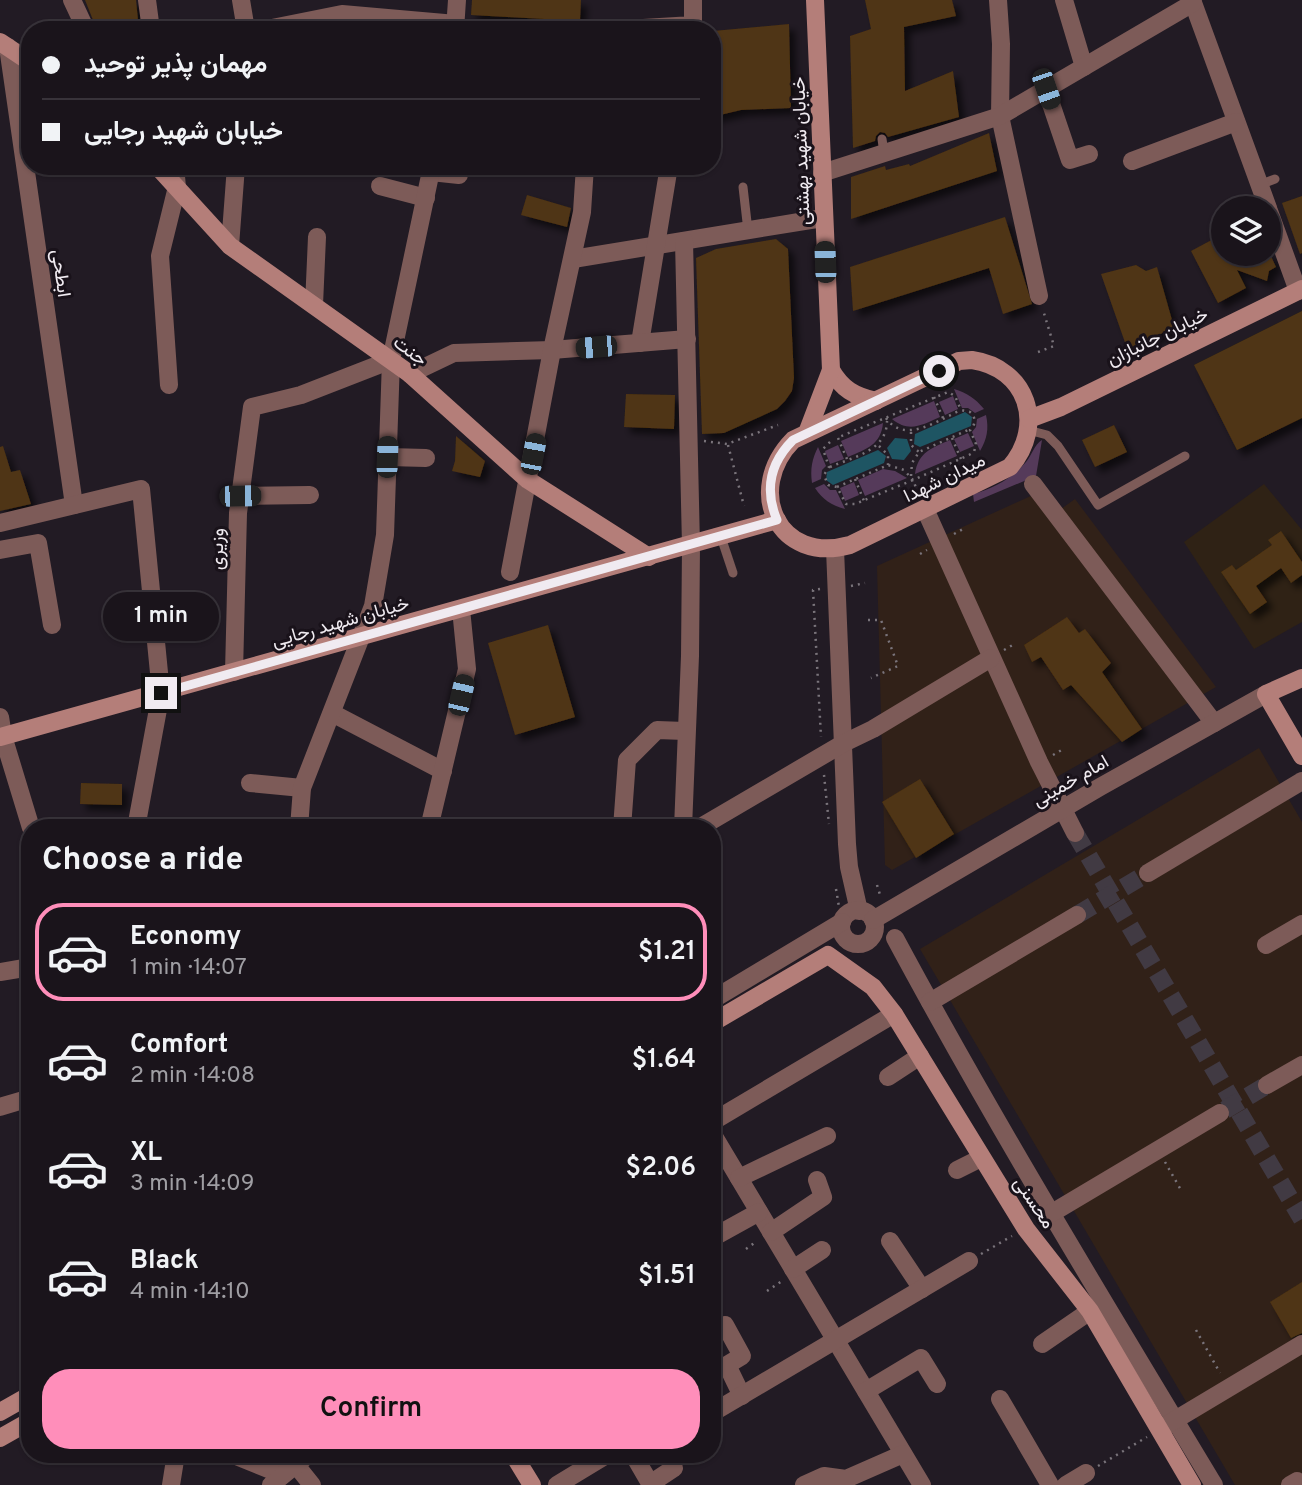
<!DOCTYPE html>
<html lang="en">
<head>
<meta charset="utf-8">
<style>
  body { margin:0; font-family:Overpass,Vazirmatn,sans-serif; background:#272128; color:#f1f3f6; height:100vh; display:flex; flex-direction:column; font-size:26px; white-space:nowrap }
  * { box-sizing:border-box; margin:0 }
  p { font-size:23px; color:#9f9ea3 }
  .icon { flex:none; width:38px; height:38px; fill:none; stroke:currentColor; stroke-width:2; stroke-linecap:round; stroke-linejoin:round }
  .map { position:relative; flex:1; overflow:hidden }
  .sheet { position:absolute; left:21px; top:819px; width:700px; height:644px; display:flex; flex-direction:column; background:#1a141b; border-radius:28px; box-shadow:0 2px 5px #0004,0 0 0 2px #38333a }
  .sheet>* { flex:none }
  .guide { position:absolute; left:21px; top:21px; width:700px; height:154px; border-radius:28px; box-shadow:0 2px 5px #0004,0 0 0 2px #38333a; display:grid; align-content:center; height:154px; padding:0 21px; background:#1a141b }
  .tools { position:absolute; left:1211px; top:196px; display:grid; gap:14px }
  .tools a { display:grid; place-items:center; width:70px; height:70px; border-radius:50%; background:#1a141b; box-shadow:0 2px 5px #0004,0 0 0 2px #38333a; font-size:35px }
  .end { position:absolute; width:32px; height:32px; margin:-16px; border:9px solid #f0ebf1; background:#111; box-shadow:0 0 0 4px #111 }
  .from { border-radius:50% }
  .bubble { position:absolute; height:49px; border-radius:24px; background:#1a141b; box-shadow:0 2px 5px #0004,0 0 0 2px #38333a; font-size:23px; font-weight:600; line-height:49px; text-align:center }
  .car { position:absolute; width:21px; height:42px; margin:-21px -10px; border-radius:9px; box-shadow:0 0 5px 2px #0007; background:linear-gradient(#222 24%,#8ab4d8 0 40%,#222 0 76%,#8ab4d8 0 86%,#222 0) }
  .guide b { display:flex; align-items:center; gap:24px; height:66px; font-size:26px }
  .guide b+b { border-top:2px solid #38333a }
  .guide i { width:18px; height:18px; background:#f1f3f6 }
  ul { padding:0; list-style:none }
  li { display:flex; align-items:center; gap:21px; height:98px; margin:0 14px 10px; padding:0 7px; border:4px solid transparent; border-radius:28px }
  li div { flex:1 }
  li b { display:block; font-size:26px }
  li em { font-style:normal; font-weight:600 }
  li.active { border-color:#ff8eba }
  li>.icon { width:63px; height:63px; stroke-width:1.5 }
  h2 { padding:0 21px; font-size:32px; line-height:84px }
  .cta { display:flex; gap:14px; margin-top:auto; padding:14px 21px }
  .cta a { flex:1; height:80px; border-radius:28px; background:#ff8eba; color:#111; font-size:28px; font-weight:600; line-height:80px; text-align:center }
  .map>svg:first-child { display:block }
  .commercial { fill:#312118 }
  .education { fill:#2f2215 }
  .green { fill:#553a5a }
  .water { fill:#1e5563 }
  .building { fill:#4f3413; filter:url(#shadow) }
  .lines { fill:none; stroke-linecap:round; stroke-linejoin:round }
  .street-tunnel { stroke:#413a43; stroke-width:18; stroke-dasharray:18 9; stroke-linecap:butt }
  .path { stroke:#7a747b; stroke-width:2.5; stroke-dasharray:2 5; stroke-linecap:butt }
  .lane { stroke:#7d5b58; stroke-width:9 }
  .street { stroke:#7d5b58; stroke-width:18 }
  .secondary { stroke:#b47e79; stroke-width:18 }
  .route { stroke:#f0ebf1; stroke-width:9 }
  .labels { text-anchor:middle; stroke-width:6; stroke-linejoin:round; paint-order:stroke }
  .street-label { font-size:19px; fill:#f0ebf1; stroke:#19121a }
</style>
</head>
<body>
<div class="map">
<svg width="1302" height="1485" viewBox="0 0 1302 1485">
  <defs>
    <filter id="shadow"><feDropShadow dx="6" dy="6" stdDeviation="3.5" flood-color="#0009"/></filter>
  </defs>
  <rect width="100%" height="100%" fill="#221b24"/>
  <!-- commercial -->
  <g class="commercial">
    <path d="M1046 489 1061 509 1075 499 1216 687 892 870 885 865 877 566Z"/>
    <path d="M1259 748 1302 822V1485H1235L920 949Z"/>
  </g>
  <!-- education -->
  <path class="education" d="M1264 484 1302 530V622L1254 649 1184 542Z"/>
  <!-- green -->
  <g class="green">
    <path d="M954 389C967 393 975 398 984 409L975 413 968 408H962Z"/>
    <path d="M953 396 958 409 945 415 939 402Z"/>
    <path d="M934 401 940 417C922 425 909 433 892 419Z"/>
    <path d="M986 415C989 429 987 439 980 451L972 432 976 427 977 419Z"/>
    <path d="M883 423C881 445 866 449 848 457L841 441Z"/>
    <path d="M968 433 974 446 960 452 954 439Z"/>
    <path d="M950 440 957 456 915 474C918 452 932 448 950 440Z"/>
    <path d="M1042 440 1036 476 974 502 973 494C994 488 1011 479 1026 462 1032 455 1034 445 1042 440Z"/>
    <path d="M838 445 844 459 830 464 825 451Z"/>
    <path d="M818 447 826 466 822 470 821 479 812 483C810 469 812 459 818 447Z"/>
    <path d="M883 469 895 471 907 478 865 496 858 480Z"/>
    <path d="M854 482 859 495 845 501 840 488Z"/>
    <path d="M824 484 830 490H836L845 509C831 505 823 500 815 488Z"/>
  </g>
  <!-- water -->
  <g class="water">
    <path d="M965 412 972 417 971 426 920 447 914 444 915 434Z"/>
    <path d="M895 438 907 439 911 451 904 460 892 459 887 448Z"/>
    <path d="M878 450 886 456 884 463 833 485 826 480 827 472Z"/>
  </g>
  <!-- building -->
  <g class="building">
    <path d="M85 0H136L139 30H97Z"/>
    <path d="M472 0H581L580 21 471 15Z"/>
    <path d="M865 0H952L956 16 904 27 905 91 953 71 959 117 888 137 885 133 880 132 876 136 875 141 853 148 850 36 871 29Z"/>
    <path d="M789 24 791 108 741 110 712 117V72H716L713 31Z"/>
    <path d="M989 133 997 171 851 219V177L885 166 886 170 909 164 910 166Z"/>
    <path d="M527 195 571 208 567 227 521 215Z"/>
    <path d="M1302 196V253L1300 254 1282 203Z"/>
    <path d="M1005 217 1032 304 1003 314 989 268 853 311 850 267Z"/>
    <path d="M1219 236 1223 244V254H1270L1276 267 1269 271 1267 281 1237 270 1246 288 1218 303 1191 251Z"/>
    <path d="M776 239 788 249 794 378 792 391 785 401 777 409 724 433 702 434 696 258 716 249Z"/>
    <path d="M1136 265 1146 271 1157 267 1174 327 1128 351 1101 274Z"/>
    <path d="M1302 311V418L1237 450 1194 365Z"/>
    <path d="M626 394 675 395 674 429 624 427Z"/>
    <path d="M1114 425 1127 452 1095 467 1082 440Z"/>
    <path d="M456 436 485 461 480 477 452 471 455 461Z"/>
    <path d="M3 446 11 472 20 470 31 504 0 511V447Z"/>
    <path d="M1281 531 1302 562V575L1291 583 1281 568 1256 586 1267 602 1250 614 1221 572 1232 565 1236 570 1272 545 1268 540Z"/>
    <path d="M1067 617 1079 633 1085 629 1111 663 1102 672 1142 729 1122 742 1071 685 1063 690 1041 657 1032 662 1024 645Z"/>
    <path d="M548 625 575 717 515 735 488 643Z"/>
    <path d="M920 779 954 834 916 858 882 802Z"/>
    <path d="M81 783 122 784V805L80 804Z"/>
    <path d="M1302 1282V1333L1291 1338 1270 1302Z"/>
  </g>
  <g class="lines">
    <!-- street-tunnel -->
    <g class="street-tunnel">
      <path d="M1075 833 1302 1219"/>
      <path d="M1077 915 1148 873"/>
      <path d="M1225 1110 1267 1085"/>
    </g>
    <!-- path -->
    <g class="path">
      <path d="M1038 352 1054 346 1043 310"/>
      <path d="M934 397 943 418"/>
      <path d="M886 418C905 445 938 420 961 410"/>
      <path d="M911 432V445L919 452"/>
      <path d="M838 438 847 459"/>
      <path d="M952 438 961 459"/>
      <path d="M704 441 727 444 778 425"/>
      <path d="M830 442 823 449 829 467 824 475 828 485 837 487 846 504H855L913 480 919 495"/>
      <path d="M728 445 744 506"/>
      <path d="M879 446 888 455V465"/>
      <path d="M830 467C853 457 887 451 887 421"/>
      <path d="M911 476 912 463 919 452 968 430"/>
      <path d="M855 479 864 501"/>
      <path d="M837 487 888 465 904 470 913 480 969 455 974 452 976 444 970 430C976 425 976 417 970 412L961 410 955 396 948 392 839 437"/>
      <path d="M954 534 963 529"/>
      <path d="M920 554 927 550"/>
      <path d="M851 586 865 583"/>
      <path d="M820 589 813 590 821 737"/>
      <path d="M868 620H881L898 666 871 678"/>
      <path d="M1004 650 1016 643"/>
      <path d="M1053 755 1065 748"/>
      <path d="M824 775 829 824"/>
      <path d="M877 885 881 898"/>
      <path d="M836 889 839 907"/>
      <path d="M1165 1162 1181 1190"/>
      <path d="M713 1193 725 1186"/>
      <path d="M746 1249 757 1241"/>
      <path d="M981 1254 1012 1236"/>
      <path d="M767 1291 782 1281"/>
      <path d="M1196 1330 1220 1373"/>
      <path d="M1098 1466 1147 1437"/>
    </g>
    <!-- lane -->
    <g class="lane">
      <path d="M882 139 884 153"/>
      <path d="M1259 185 1275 179"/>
      <path d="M743 187 748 231"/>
      <path d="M1028 430 1047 435 1058 446 1098 505 1185 456"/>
      <path d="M721 537 733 573"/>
    </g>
    <!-- street -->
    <g class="street">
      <path d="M72 0 86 30"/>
      <path d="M147 0 151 30"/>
      <path d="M241 0 246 30"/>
      <path d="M998 0 1001 44 1000 116 1039 296"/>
      <path d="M1064 0 1084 67"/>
      <path d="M1192 0 1268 208"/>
      <path d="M262 30 342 14 456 24"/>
      <path d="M455 30 457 0"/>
      <path d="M610 30 693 25V0"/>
      <path d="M8 47 74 505"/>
      <path d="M1046 89 1070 160 1089 154"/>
      <path d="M1132 161 1236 122"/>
      <path d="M431 172 459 175"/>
      <path d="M822 173 1000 116 1193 3"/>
      <path d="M380 186 426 198"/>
      <path d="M1269 211 1298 291"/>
      <path d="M230 246 236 166"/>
      <path d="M573 259 823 218"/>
      <path d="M314 305 317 237"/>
      <path d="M640 343 669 166"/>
      <path d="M410 374 454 353 552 350 687 339"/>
      <path d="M169 385 160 256 177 187 175 166"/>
      <path d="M388 457 426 458"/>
      <path d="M1033 484 1214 723"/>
      <path d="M240 496 310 495"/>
      <path d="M925 509 1039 762 1075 833"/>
      <path d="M0 523 141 489 161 693 136 828"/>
      <path d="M835 549 847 844 849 867 859 911"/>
      <path d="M0 550 38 543 52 625"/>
      <path d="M510 572 552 350 582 212 585 166"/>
      <path d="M234 672 238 513 252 407 301 395 391 360"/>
      <path d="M332 713 443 771"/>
      <path d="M0 717 3 736 31 828"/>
      <path d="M250 783 302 788"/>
      <path d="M299 828 302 788 373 606 385 535 391 360 432 166"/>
      <path d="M429 828 467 669 461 609"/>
      <path d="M622 828 627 760 657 730 685 731"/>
      <path d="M683 828 690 656 691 546 684 241"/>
      <path d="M699 828 844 743 873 729 991 658"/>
      <path d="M1148 873 1302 781"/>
      <circle cx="858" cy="927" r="17"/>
      <path d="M873 920 1100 787 1266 694"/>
      <path d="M895 938C995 1124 1105 1304 1214 1485"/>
      <path d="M1266 945 1302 924"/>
      <path d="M0 972 30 967"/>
      <path d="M712 1000 842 922"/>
      <path d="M930 1002 1077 915"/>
      <path d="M888 1077 920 1056"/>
      <path d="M1267 1085 1302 1065"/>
      <path d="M0 1107 30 1098"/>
      <path d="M712 1122 894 1014"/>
      <path d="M712 1133 922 1485"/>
      <path d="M957 1170 981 1158"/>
      <path d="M739 1178 827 1136"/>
      <path d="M1052 1213 1220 1113"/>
      <path d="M771 1232 823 1197 817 1180"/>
      <path d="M712 1238 759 1212"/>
      <path d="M890 1241 922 1289"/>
      <path d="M793 1269 822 1250"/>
      <path d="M725 1325 742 1356 727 1365 742 1396"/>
      <path d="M1042 1344 1090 1311"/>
      <path d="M866 1391 921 1358 937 1384"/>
      <path d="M1000 1399 1050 1485"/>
      <path d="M712 1413 969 1261"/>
      <path d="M1165 1426 1302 1344"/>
      <path d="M231 1454 283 1475"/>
      <path d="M633 1454 651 1485"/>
      <path d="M296 1465 312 1485"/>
      <path d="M650 1484 674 1468"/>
      <path d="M171 1485 176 1454"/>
      <path d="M271 1485 309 1454"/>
      <path d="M557 1485 608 1454"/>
      <path d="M804 1485 824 1476 846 1479 903 1454"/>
      <path d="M1066 1485 1086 1473"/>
      <path d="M1290 1485 1297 1481"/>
    </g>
    <!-- secondary -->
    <g class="secondary">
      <path d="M815 0 831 370C842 389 854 396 876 401"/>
      <path d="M0 42 30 62"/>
      <path d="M157 166 230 246 410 374 528 480 649 557"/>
      <path d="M972 360C1027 368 1046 425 1010 467L850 545C778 565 744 490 793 440L959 361Z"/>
      <path d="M1029 419 1061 407 1302 289"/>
      <path d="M807 433 831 370"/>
      <path d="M1302 678 1266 694 1302 756"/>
      <path d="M0 737 777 520"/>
      <path d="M712 1023 828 955 873 987 894 1014 1026 1229 1090 1311 1192 1485"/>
      <path d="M0 1412 30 1395"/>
      <path d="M0 1438 30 1421"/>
      <path d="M513 1454 532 1485"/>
    </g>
  </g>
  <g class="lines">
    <!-- route -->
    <path class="route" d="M161 693 777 520C764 489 770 463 793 440L939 371"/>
  </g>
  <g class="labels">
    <!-- street labels -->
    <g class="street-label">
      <text transform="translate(800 151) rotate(-92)" y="7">خیابان شهید بهشتی</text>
      <text transform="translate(62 273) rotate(82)" y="7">ابطحی</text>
      <text transform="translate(1157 336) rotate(-26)" y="7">خیابان جانبازان</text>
      <text transform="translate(411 350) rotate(37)" y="7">جنت</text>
      <text transform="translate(944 477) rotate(-26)" y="7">میدان شهدا</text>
      <text transform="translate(216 549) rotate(-89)" y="7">وزیری</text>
      <text transform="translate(340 621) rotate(-16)" y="7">خیابان شهید رجایی</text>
      <text transform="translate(1070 780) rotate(-30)" y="7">امام خمینی</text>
      <text transform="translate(1035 1202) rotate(56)" y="7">محسنی</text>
    </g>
  </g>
</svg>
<div class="tools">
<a><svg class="icon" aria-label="layers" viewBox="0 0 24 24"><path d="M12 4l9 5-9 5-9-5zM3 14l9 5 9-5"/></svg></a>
</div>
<i class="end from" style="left:939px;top:371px"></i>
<i class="end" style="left:161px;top:693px"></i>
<div class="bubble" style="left:103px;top:592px;width:116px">1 min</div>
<i class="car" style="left:1046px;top:89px;rotate:161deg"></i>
<i class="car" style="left:825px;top:262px;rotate:358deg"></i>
<i class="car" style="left:596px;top:347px;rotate:265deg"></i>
<i class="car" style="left:533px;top:454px;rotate:11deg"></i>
<i class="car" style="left:387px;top:457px;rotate:2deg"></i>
<i class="car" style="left:240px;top:496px;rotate:89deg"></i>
<i class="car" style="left:461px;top:695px;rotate:13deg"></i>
<div class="guide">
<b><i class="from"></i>مهمان پذیر توحید</b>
<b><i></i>خیابان شهید رجایی</b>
</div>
<section class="sheet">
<h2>Choose a ride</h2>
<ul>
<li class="active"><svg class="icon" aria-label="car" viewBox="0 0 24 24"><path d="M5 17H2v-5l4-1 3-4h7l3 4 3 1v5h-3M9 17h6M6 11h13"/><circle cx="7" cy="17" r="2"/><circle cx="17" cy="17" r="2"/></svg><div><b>Economy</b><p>1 min · 14:07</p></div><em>$1.21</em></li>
<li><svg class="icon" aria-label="car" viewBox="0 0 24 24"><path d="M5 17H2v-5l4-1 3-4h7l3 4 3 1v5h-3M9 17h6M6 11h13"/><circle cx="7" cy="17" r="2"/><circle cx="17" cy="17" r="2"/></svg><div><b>Comfort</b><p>2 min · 14:08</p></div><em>$1.64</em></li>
<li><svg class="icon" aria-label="car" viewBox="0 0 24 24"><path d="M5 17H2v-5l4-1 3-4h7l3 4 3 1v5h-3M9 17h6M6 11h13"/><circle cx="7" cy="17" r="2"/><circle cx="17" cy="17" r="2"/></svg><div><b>XL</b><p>3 min · 14:09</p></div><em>$2.06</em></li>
<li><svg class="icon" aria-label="car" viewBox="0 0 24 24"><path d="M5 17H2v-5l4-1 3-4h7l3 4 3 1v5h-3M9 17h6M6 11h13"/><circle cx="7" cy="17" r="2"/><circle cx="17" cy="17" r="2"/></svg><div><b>Black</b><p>4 min · 14:10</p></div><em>$1.51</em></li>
</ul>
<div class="cta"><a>Confirm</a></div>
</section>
</div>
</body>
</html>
